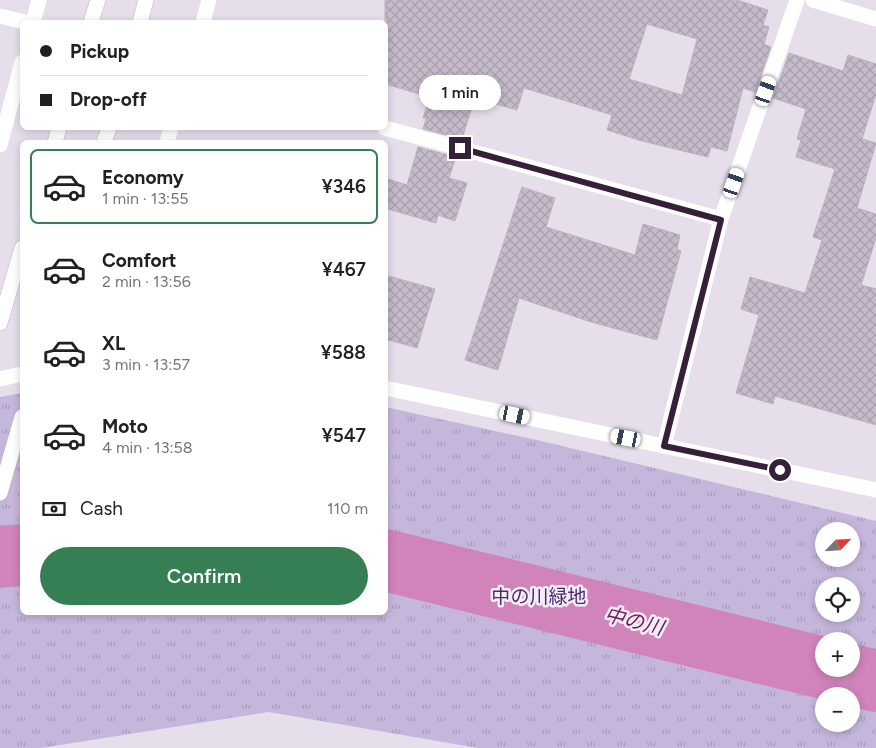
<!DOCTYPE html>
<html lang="en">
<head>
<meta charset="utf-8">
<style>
  body { margin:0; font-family:Figtree,"Noto Sans JP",sans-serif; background:#f6f6f6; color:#202124; height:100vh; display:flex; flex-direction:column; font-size:19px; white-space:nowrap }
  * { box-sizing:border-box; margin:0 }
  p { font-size:16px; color:#757577 }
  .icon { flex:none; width:28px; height:28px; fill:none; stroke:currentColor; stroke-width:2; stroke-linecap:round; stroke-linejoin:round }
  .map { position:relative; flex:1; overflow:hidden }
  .sheet { position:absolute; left:20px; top:140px; width:368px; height:475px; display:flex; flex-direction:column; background:#fff; border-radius:8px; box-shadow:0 2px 8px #0003 }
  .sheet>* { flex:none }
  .guide { position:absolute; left:20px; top:20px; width:368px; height:110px; border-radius:8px; box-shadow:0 2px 8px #0003; display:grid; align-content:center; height:110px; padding:0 20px; background:#fff }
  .needle { width:32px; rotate:65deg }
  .controls { position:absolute; left:815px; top:522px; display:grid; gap:10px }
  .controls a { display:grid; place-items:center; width:45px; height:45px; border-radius:50%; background:#fff; box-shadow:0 2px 8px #0003; font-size:25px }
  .end { position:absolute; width:22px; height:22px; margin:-11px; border:6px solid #351f39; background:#fff; box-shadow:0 0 0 2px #fff }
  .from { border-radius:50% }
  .bubble { position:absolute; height:35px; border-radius:18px; background:#fff; box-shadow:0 2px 8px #0003; font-size:16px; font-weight:600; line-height:35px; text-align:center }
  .car { position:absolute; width:15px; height:30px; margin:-15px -8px; border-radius:6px; box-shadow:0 0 4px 1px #0007; background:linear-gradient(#fff 24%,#345 0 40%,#fff 0 76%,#345 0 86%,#fff 0) }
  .guide b { display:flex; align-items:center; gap:18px; height:48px; font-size:19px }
  .guide b+b { border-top:1px solid #e0e0e0 }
  .guide i { width:12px; height:12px; background:#202124 }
  ul { padding:9px 0 0; list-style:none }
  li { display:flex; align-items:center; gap:15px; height:75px; margin:0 10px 8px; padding:0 10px; border:2px solid transparent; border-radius:8px }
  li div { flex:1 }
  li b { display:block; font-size:19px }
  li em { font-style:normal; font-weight:600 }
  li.selected { border-color:#367f54 }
  li>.icon { width:45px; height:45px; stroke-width:1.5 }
  .pay { display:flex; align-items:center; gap:12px; height:55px; padding:0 20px; font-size:19px }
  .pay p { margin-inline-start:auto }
  .action { display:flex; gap:10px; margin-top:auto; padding:10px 20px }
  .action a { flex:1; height:58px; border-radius:30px; background:#367f54; color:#fff; font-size:20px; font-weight:600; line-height:58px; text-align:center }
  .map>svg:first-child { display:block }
  .park { fill:url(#park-tufts); fill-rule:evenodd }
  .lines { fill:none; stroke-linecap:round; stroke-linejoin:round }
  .river { stroke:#d084ba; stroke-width:62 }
  .building { fill:url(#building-cross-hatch); stroke:#beb0c3; fill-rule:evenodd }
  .secondary-casing { stroke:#c4b1c9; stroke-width:16 }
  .street { stroke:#fff; stroke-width:15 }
  .secondary { stroke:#fff; stroke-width:15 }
  .route { stroke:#351f39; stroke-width:6 }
  .labels { text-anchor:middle; stroke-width:5; stroke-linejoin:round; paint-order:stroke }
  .park-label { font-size:19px; fill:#4e2970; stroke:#f3eef6 }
  .water-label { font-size:20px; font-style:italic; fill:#741a59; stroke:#f3eef6 }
</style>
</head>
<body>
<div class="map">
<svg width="876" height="748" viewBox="0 0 876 748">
  <defs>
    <pattern id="park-tufts" width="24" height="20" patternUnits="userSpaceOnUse" patternTransform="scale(1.25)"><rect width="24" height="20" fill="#c5b6db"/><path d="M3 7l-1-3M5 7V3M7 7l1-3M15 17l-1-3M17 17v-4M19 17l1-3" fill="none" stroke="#aa9cbd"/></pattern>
    <pattern id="building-cross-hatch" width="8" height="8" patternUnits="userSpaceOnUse" patternTransform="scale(1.25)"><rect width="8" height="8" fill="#c5baca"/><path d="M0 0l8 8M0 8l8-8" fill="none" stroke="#aa9fae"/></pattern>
  </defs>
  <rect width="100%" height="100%" fill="#e6deea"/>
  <!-- park -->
  <path class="park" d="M22 393V612H385V407L537 440 876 521V748H478L269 712 41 748H0V397ZM824 531H851V559H824ZM824 586H851V614H824ZM824 641H851V669H824ZM824 696H851V724H824Z"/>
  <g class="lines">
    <!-- river -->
    <g class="river">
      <path d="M0 557 22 555"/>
      <path d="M385 560 824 668"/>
      <path d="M828 669 876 681"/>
    </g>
  </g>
  <!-- building -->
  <g class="building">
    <path d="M385 0H737L768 10 763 25 769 27 764 44 771 47 755 92 743 88 727 151 711 147 708 157 642 141 607 130 612 115 524 88 517 110 475 98 462 139 423 129 426 119 423 118 430 97 385 84ZM647 24 697 39 682 95 629 79Z"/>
    <path d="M789 53 843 71 848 55 876 64V94L862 139 876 143 857 208 876 214V238L861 285 876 289V425L775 396 773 404 736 393 759 315 741 309 750 277 805 293 822 240 813 237 835 169 796 157 801 140 797 139 806 109 773 98Z"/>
    <path d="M418 147 456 157 449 178 467 183 455 221 438 215 436 223 385 208V178L407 185Z"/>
    <path d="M522 187 555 198 546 227 635 255 643 224 680 235 677 249 681 251 657 340 591 322 519 298 498 370 465 360Z"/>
    <path d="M385 275 435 289 417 348 385 339Z"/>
  </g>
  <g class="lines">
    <!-- secondary casing -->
    <g class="secondary-casing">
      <g id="secondary">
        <path d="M91 22 98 0"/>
        <path d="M140 22 146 0"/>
        <path d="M55 142 59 128"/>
        <path d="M104 142 109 128"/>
        <path d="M0 323 22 248"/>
        <path d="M0 493 22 417"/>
      </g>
    </g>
    <!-- street -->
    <g class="street">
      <path d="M813 0 876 19"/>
      <path d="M0 16 24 22"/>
      <path d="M33 22 39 0"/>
      <path d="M203 22 209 0"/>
      <path d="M385 128 721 219"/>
      <path d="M167 142 171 128"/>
      <path d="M0 145 22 62"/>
      <path d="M0 379 22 374"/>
      <path d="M385 388 876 490"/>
      <path d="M664 446 721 219 797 0"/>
    </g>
    <!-- secondary -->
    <use href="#secondary" class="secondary"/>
  </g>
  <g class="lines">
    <!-- route -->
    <path class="route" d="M460 148 721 220 664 446 780 470"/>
  </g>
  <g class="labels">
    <!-- park labels -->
    <g class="park-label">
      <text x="539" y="603">中の川緑地</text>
    </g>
    <!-- water labels -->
    <g class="water-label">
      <text transform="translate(634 621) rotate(14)" y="7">中の川</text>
    </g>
  </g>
</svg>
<div class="controls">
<a><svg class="needle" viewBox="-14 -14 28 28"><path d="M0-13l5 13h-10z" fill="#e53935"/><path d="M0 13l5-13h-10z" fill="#757577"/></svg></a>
<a><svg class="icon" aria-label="locate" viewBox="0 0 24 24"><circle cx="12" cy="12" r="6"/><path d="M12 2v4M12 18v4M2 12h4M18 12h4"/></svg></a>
<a>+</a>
<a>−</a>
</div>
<i class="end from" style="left:780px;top:470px"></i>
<i class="end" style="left:460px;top:148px"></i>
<div class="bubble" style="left:419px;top:75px;width:82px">1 min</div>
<i class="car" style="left:766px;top:91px;rotate:19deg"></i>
<i class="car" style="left:734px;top:183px;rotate:19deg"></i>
<i class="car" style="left:515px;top:415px;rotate:102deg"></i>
<i class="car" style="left:626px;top:438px;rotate:281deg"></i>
<div class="guide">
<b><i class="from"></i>Pickup</b>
<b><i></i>Drop-off</b>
</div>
<section class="sheet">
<ul>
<li class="selected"><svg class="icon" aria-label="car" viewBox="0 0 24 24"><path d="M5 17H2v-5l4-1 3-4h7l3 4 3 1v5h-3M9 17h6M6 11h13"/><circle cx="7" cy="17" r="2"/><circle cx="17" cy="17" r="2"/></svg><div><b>Economy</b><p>1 min · 13:55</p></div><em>¥346</em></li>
<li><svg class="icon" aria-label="car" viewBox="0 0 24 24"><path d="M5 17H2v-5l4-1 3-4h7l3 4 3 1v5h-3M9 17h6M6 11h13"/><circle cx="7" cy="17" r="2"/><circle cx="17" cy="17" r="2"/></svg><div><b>Comfort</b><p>2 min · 13:56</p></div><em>¥467</em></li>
<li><svg class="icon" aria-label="car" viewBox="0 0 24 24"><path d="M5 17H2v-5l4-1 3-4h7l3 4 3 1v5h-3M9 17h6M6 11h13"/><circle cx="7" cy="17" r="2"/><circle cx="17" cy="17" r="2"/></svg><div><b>XL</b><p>3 min · 13:57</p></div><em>¥588</em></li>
<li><svg class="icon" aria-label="car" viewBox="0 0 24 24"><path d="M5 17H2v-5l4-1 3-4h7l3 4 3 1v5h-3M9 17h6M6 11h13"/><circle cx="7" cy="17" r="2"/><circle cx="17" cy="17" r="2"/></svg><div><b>Moto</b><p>4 min · 13:58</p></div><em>¥547</em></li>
</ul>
<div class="pay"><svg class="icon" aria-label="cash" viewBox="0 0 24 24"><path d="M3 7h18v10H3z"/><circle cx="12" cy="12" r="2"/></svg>Cash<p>110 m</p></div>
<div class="action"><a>Confirm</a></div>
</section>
</div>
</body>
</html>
